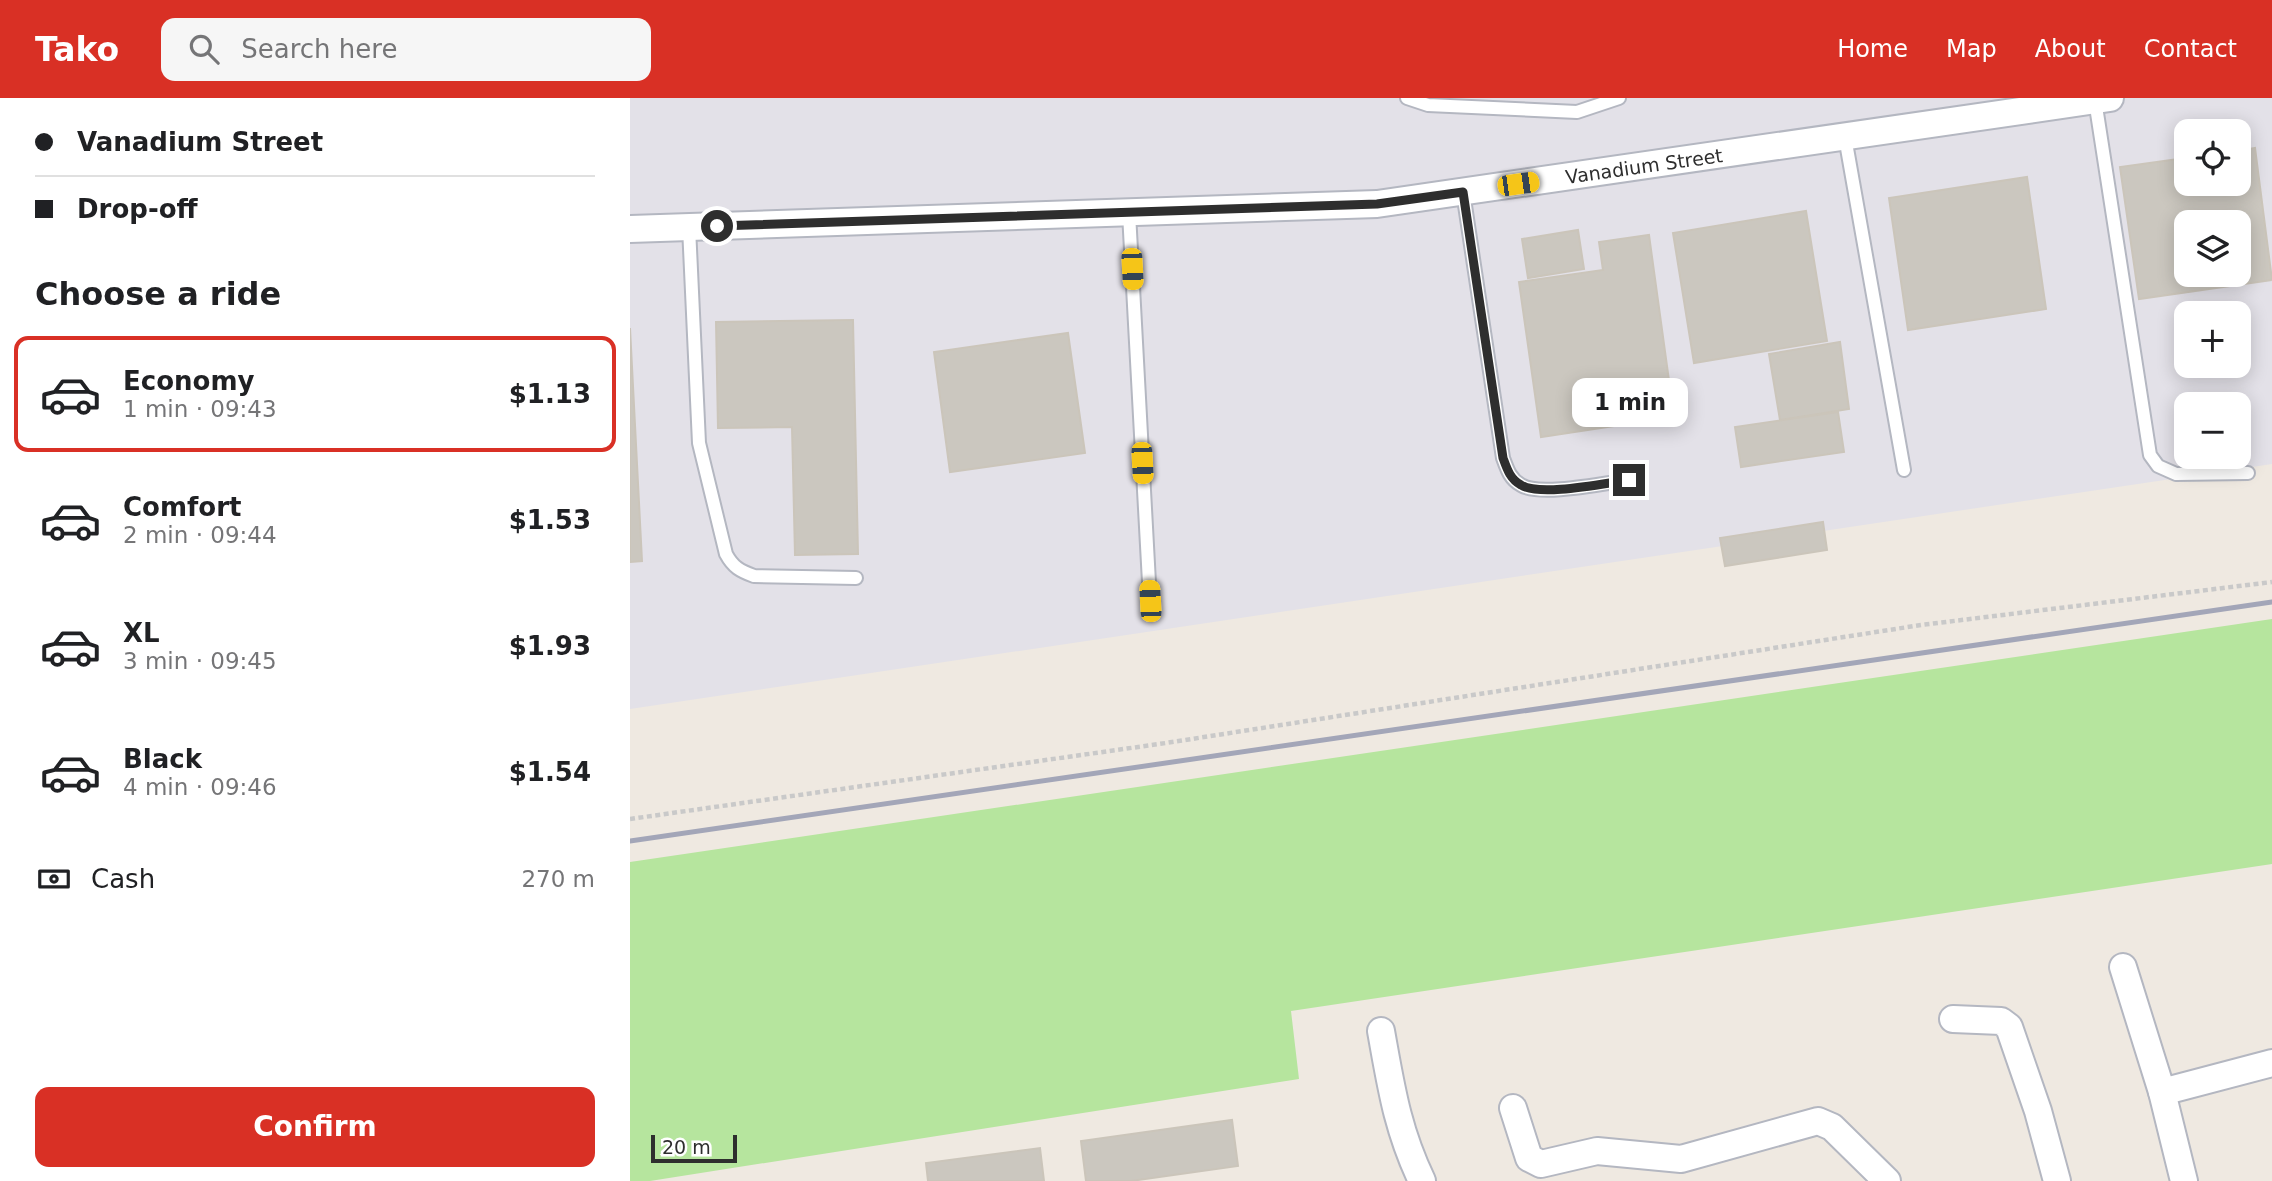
<!DOCTYPE html>
<html lang="en">
<head>
<meta charset="utf-8">
<style>
  body { margin:0; font-family:"DejaVu Sans",sans-serif; background:#f6f6f6; color:#202124; height:100vh; display:flex; flex-direction:column; font-size:26px; white-space:nowrap }
  * { box-sizing:border-box; margin:0 }
  p { font-size:23px; color:#757577 }
  .icon { flex:none; width:38px; height:38px; fill:none; stroke:currentColor; stroke-width:2; stroke-linecap:round; stroke-linejoin:round }
  .map { position:relative; flex:1; overflow:hidden }
  .details { display:flex; flex-direction:column; background:#fff; width:630px }
  .details>* { flex:none }
  .top-card { display:grid; align-content:center; height:154px; padding:0 35px; background:#fff }
  .controls { position:absolute; left:1544px; top:21px; display:grid; gap:14px }
  .controls a { display:grid; place-items:center; width:77px; height:77px; border-radius:14px; background:#fff; box-shadow:0 4px 18px #0003; font-size:35px }
  .scale { position:absolute; left:21px; bottom:18px; width:86px; box-sizing:border-box; padding-left:7px; border:4px solid #2e2e2e; border-top:0; font-size:19px; line-height:24px; white-space:nowrap; color:#2e2e2e; -webkit-text-stroke:5px #fff; paint-order:stroke }
  .end { position:absolute; width:32px; height:32px; margin:-16px; border:9px solid #2e2e2e; background:#fff; box-shadow:0 0 0 4px #fff }
  .from { border-radius:50% }
  .bubble { position:absolute; height:49px; border-radius:14px; background:#fff; box-shadow:0 4px 18px #0003; font-size:23px; font-weight:600; line-height:49px; text-align:center }
  .car { position:absolute; width:21px; height:42px; margin:-21px -10px; border-radius:9px; box-shadow:0 0 5px 2px #0007; background:linear-gradient(#f5c518 24%,#345 0 40%,#f5c518 0 76%,#345 0 86%,#f5c518 0) }
  .top-card b { display:flex; align-items:center; gap:24px; height:66px; font-size:26px }
  .top-card b+b { border-top:2px solid #e0e0e0 }
  .top-card i { width:18px; height:18px; background:#202124 }
  ul { padding:0; list-style:none }
  li { display:flex; align-items:center; gap:21px; height:116px; margin:0 14px 10px; padding:0 21px; border:4px solid transparent; border-radius:14px }
  li div { flex:1 }
  li b { display:block; font-size:26px }
  li em { font-style:normal; font-weight:600 }
  li.current { border-color:#d93025 }
  li>.icon { width:63px; height:63px; stroke-width:1.5 }
  h2 { padding:0 35px; font-size:32px; line-height:84px }
  .pay { display:flex; align-items:center; gap:18px; height:77px; padding:0 35px; font-size:26px }
  .pay p { margin-inline-start:auto }
  .action { display:flex; gap:14px; margin-top:auto; padding:14px 35px }
  .action a { flex:1; height:80px; border-radius:14px; background:#d93025; color:#fff; font-size:28px; font-weight:600; line-height:80px; text-align:center }
  header { display:flex; align-items:center; gap:42px; box-sizing:border-box; height:98px; padding:0 35px; background:#d93025; color:#fff }
  header strong { font-size:33px }
  nav { display:flex; gap:38px; margin-inline-start:auto; font-size:24px }
  .search { width:490px; height:63px; background:#f6f6f6; display:flex; align-items:center; gap:18px; box-sizing:border-box; padding:0 24px; border-radius:14px; color:#757577; font-size:26px }
  main { display:flex; flex:1; min-height:0 }
  .map>svg:first-child { display:block }
  .industrial { fill:#e3e1e8; fill-rule:evenodd }
  .green { fill:#b6e59e }
  .building { fill:#cbc7bf; stroke:#cbc5ba; stroke-width:2; fill-rule:evenodd }
  .lines { fill:none; stroke-linecap:round; stroke-linejoin:round }
  .lane-casing { stroke:#b4b7c1; stroke-width:16 }
  .street-casing { stroke:#b4b7c1; stroke-width:30 }
  .path { stroke:#c9c9c9; stroke-width:4.5; stroke-dasharray:5 3.5; stroke-linecap:butt }
  .lane { stroke:#fff; stroke-width:12 }
  .street { stroke:#fff; stroke-width:26 }
  .rail { stroke:#a3a6b8; stroke-width:5 }
  .route { stroke:#2e2e2e; stroke-width:9 }
  .labels { text-anchor:middle; stroke-width:7; stroke-linejoin:round; paint-order:stroke }
  .street-label { font-size:19px; fill:#2e2e2e; stroke:#fff }
</style>
</head>
<body>
<header>
<strong>Tako</strong>
<div class="search"><svg class="icon" aria-label="search" viewBox="0 0 24 24"><circle cx="10" cy="10" r="6"/><path d="M15 15l6 6"/></svg>Search here</div>
<nav><a>Home</a><a>Map</a><a>About</a><a>Contact</a></nav>
</header>
<main>
<section class="details">
<div class="top-card">
<b><i class="from"></i>Vanadium Street</b>
<b><i></i>Drop-off</b>
</div>
<h2>Choose a ride</h2>
<ul>
<li class="current"><svg class="icon" aria-label="car" viewBox="0 0 24 24"><path d="M5 17H2v-5l4-1 3-4h7l3 4 3 1v5h-3M9 17h6M6 11h13"/><circle cx="7" cy="17" r="2"/><circle cx="17" cy="17" r="2"/></svg><div><b>Economy</b><p>1 min · 09:43</p></div><em>$1.13</em></li>
<li><svg class="icon" aria-label="car" viewBox="0 0 24 24"><path d="M5 17H2v-5l4-1 3-4h7l3 4 3 1v5h-3M9 17h6M6 11h13"/><circle cx="7" cy="17" r="2"/><circle cx="17" cy="17" r="2"/></svg><div><b>Comfort</b><p>2 min · 09:44</p></div><em>$1.53</em></li>
<li><svg class="icon" aria-label="car" viewBox="0 0 24 24"><path d="M5 17H2v-5l4-1 3-4h7l3 4 3 1v5h-3M9 17h6M6 11h13"/><circle cx="7" cy="17" r="2"/><circle cx="17" cy="17" r="2"/></svg><div><b>XL</b><p>3 min · 09:45</p></div><em>$1.93</em></li>
<li><svg class="icon" aria-label="car" viewBox="0 0 24 24"><path d="M5 17H2v-5l4-1 3-4h7l3 4 3 1v5h-3M9 17h6M6 11h13"/><circle cx="7" cy="17" r="2"/><circle cx="17" cy="17" r="2"/></svg><div><b>Black</b><p>4 min · 09:46</p></div><em>$1.54</em></li>
</ul>
<div class="pay"><svg class="icon" aria-label="cash" viewBox="0 0 24 24"><path d="M3 7h18v10H3z"/><circle cx="12" cy="12" r="2"/></svg>Cash<p>270 m</p></div>
<div class="action"><a>Confirm</a></div>
</section>
<div class="map">
<svg width="1642" height="1083" viewBox="0 0 1642 1083">
  <rect width="100%" height="100%" fill="#efe9e1"/>
  <!-- industrial -->
  <path class="industrial" d="M0 0H1642V366L0 611ZM1556 33H1608V86H1556ZM1556 124H1608V177H1556ZM1556 215H1608V268H1556ZM1556 306H1608V359H1556Z"/>
  <!-- green -->
  <path class="green" d="M1642 521V766L661 913 669 981 20 1083H0V764Z"/>
  <!-- building -->
  <g class="building">
    <path d="M1625 50 1642 182 1509 201 1490 69 1556 60V86H1608V53ZM1556 124H1608V177H1556Z"/>
    <path d="M1397 79 1416 211 1278 232 1259 100Z"/>
    <path d="M1176 113 1197 243 1064 265 1043 135Z"/>
    <path d="M948 132 954 171 898 180 892 141Z"/>
    <path d="M1019 137 1044 319 911 339 889 184 973 172 969 144Z"/>
    <path d="M223 222 228 456 165 457 162 329 88 330 86 224Z"/>
    <path d="M0 230 12 463 0 464Z"/>
    <path d="M438 235 455 355 320 374 304 254Z"/>
    <path d="M1210 244 1219 311 1150 322 1139 256Z"/>
    <path d="M1208 314 1214 354 1111 369 1105 329Z"/>
    <path d="M1193 424 1197 452 1095 468 1090 440Z"/>
    <path d="M602 1022 608 1068 501 1083H456L451 1043Z"/>
    <path d="M410 1050 414 1083H298L296 1065Z"/>
  </g>
  <g class="lines">
    <!-- lane casing -->
    <g class="lane-casing">
      <g id="lane">
        <path d="M777 0 798 7 947 14 989 0"/>
        <path d="M1465 2 1520 357 1528 368 1546 376 1618 375"/>
        <path d="M1215 39 1274 372"/>
        <path d="M833 94 873 360C877 371 880 381 891 387 909 399 975 385 999 382"/>
        <path d="M499 115 520 503"/>
        <path d="M59 129 69 345 96 456C103 469 110 473 124 478L226 480"/>
      </g>
    </g>
    <!-- street casing -->
    <g class="street-casing">
      <g id="street">
        <path d="M0 131 747 106 1480 0"/>
        <path d="M1493 869 1532 994 1554 1083"/>
        <path d="M1323 921 1371 923 1379 929 1408 1013 1427 1083"/>
        <path d="M751 933C761 988 767 1031 792 1083"/>
        <path d="M1532 994 1642 965"/>
        <path d="M883 1010 899 1060 911 1066 967 1053 1051 1061 1188 1023 1202 1029 1257 1083"/>
      </g>
    </g>
    <!-- path -->
    <path class="path" d="M0 721 536 645 1291 527 1642 484"/>
    <!-- lane -->
    <use href="#lane" class="lane"/>
    <!-- street -->
    <use href="#street" class="street"/>
    <!-- rail -->
    <path class="rail" d="M0 743 1642 504"/>
  </g>
  <g class="lines">
    <!-- route -->
    <path class="route" d="M87 128 747 106 833 94 873 360C877 371 880 381 891 387 910 399 975 385 999 382"/>
  </g>
  <g class="labels">
    <!-- street labels -->
    <g class="street-label">
      <text transform="translate(1014 68) rotate(-8)" y="7">Vanadium Street</text>
    </g>
  </g>
</svg>
<div class="controls">
<a><svg class="icon" aria-label="locate" viewBox="0 0 24 24"><circle cx="12" cy="12" r="6"/><path d="M12 2v4M12 18v4M2 12h4M18 12h4"/></svg></a>
<a><svg class="icon" aria-label="layers" viewBox="0 0 24 24"><path d="M12 4l9 5-9 5-9-5zM3 14l9 5 9-5"/></svg></a>
<a>+</a>
<a>−</a>
</div>
<div class="scale">20 m</div>
<i class="end from" style="left:87px;top:128px"></i>
<i class="end" style="left:999px;top:382px"></i>
<div class="bubble" style="left:942px;top:280px;width:116px">1 min</div>
<i class="car" style="left:888px;top:86px;rotate:82deg"></i>
<i class="car" style="left:502px;top:171px;rotate:177deg"></i>
<i class="car" style="left:512px;top:365px;rotate:177deg"></i>
<i class="car" style="left:520px;top:503px;rotate:357deg"></i>
</div>
</main>
</body>
</html>
